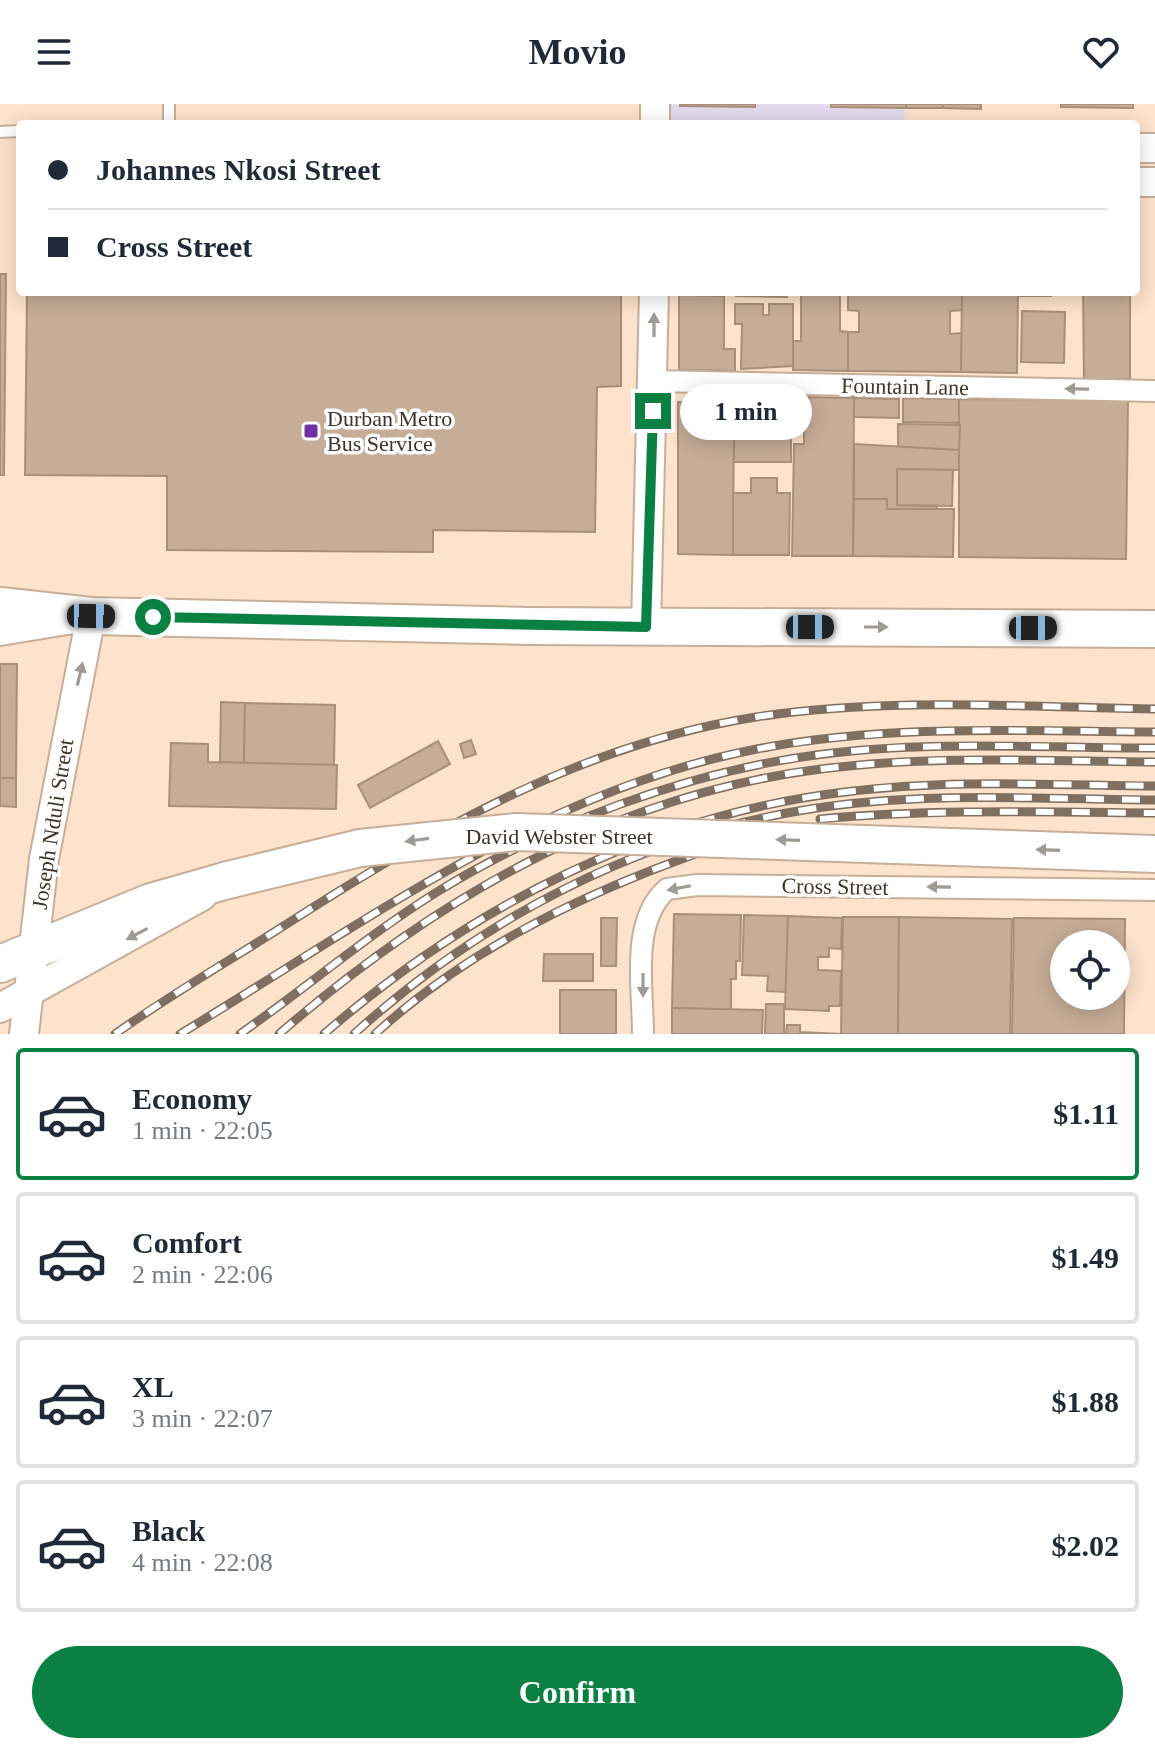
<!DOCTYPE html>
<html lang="en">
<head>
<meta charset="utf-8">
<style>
  body { margin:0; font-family:"Times New Roman",serif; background:#f2f2f3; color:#1f2937; height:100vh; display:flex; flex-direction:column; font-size:30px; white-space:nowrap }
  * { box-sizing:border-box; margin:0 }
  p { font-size:26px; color:#747a83 }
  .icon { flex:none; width:44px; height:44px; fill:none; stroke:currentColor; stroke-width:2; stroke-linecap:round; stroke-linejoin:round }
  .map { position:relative; height:930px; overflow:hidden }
  .sheet { display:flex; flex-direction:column; background:#fff; flex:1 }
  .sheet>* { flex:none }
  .banner { position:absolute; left:16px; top:16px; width:1124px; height:176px; border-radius:8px; box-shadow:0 4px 20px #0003; display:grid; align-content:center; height:176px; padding:0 32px; background:#fff }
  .buttons { position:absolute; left:1050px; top:826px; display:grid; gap:16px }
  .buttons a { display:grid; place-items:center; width:80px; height:80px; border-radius:50%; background:#fff; box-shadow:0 4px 20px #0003; font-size:40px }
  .end { position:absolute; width:36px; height:36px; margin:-18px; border:10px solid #0b8043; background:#fff; box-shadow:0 0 0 4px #fff }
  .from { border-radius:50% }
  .bubble { position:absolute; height:56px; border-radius:28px; background:#fff; box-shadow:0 4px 20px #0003; font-size:26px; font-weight:700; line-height:56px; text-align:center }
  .car { position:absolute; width:24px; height:48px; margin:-24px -12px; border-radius:10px; box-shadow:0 0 6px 2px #0007; background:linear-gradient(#222 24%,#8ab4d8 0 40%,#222 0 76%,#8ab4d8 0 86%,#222 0) }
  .banner b { display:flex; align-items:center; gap:28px; height:76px; font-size:30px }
  .banner b+b { border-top:2px solid #e0e1e3 }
  .banner i { width:20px; height:20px; background:#1f2937 }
  ul { padding:14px 0 0; list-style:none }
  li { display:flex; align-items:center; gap:24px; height:132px; margin:0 16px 12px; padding:0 16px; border:4px solid #e0e1e3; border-radius:8px }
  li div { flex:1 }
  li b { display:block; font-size:30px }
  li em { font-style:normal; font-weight:700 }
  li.current { border-color:#0b8043 }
  li>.icon { width:72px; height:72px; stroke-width:1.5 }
  .button { display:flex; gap:16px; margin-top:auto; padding:16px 32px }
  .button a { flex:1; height:92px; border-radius:48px; background:#0b8043; color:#fff; font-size:32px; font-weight:700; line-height:92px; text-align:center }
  header { display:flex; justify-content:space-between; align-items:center; height:104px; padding:0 32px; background:#fff; font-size:36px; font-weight:700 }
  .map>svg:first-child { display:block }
  .medical { fill:#e5d9ed }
  .building { fill:#c6ad98; stroke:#a88f7b; stroke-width:2; fill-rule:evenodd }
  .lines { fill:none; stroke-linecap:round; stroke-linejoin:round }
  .lane-casing { stroke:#c7ae99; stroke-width:14 }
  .street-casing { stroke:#c7ae99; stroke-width:24 }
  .secondary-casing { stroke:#c7ae99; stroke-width:32 }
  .highway-casing { stroke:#c7ae99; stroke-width:40 }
  .lane { stroke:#fff; stroke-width:10 }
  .street { stroke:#fff; stroke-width:20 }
  .secondary { stroke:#fff; stroke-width:28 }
  .highway { stroke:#fff; stroke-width:36 }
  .rail-casing { stroke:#7e6f61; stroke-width:9 }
  .rail { stroke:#fff; stroke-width:6; stroke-dasharray:18; stroke-linecap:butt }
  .highway-bridge-casing { stroke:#c7ae99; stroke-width:40; stroke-linecap:butt }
  .highway-bridge { stroke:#fff; stroke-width:36 }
  .oneway { fill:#9e9a95 }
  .route { stroke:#0b8043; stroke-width:10 }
  .poi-dot { fill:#712fa4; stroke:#fff; stroke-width:3 }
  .labels { text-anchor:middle; stroke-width:7; stroke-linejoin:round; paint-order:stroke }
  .street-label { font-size:22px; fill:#3e342b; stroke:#fff }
  .poi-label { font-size:22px; fill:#3e342b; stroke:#fff; text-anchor:start }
</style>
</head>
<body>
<header><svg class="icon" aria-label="menu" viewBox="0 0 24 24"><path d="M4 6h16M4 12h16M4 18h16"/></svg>Movio<svg class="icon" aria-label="heart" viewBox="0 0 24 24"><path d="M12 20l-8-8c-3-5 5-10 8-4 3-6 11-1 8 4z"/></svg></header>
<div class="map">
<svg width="1155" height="930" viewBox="0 0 1155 930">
  <rect width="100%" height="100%" fill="#fde3cc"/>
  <!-- medical -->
  <path class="medical" d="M652 0H905L904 20H652Z"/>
  <!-- building -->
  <g class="building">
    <path d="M680 0H755V3L680 2Z"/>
    <path d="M831 0H906V4L831 3Z"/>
    <rect x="906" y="0" width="37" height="4"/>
    <path d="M943 0H981V5L943 4Z"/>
    <path d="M1061 0H1133V4L1061 3Z"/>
    <path d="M0 170H6L4 371H0Z"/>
    <path d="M27 188H621V282L597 283 595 428 433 426V448L167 446V372L25 371Z"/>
    <path d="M736 188H787V193L736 192Z"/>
    <path d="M801 188H840V227L848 228V267L793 266V237H801Z"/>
    <path d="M848 188H962V206L950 207V230L962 229 961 268 848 267V228H859V207L848 206Z"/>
    <path d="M962 188H1018L1017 269 961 268Z"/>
    <rect x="1018" y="188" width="33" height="4"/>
    <path d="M1083 188H1130V275H1084Z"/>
    <path d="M679 191 724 192V245H735V267L679 266Z"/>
    <path d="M735 200H763V211H769V200H793V262L741 265 742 220H735Z"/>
    <path d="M1022 207 1065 208 1064 259 1021 258Z"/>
    <path d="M804 293 854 294 853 452H792L794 340H804Z"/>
    <path d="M734 294 791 295V358H734Z"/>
    <path d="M854 294 899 295V314L854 313Z"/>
    <path d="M903 294 959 295 960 319 903 318Z"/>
    <path d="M959 295 1128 296 1126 455 959 453Z"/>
    <path d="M678 298H734L733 451 678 450Z"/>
    <path d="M898 320 960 321 959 346 898 345Z"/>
    <path d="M854 340 959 346V366L897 365V401L937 402V405H887V395H854Z"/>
    <path d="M897 365 953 366 952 402 897 401Z"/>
    <path d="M751 374H777V389H790L789 451H733V389H751Z"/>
    <path d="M854 395H887V405H954L953 453 853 452Z"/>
    <path d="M0 560H17L16 674H0Z"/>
    <path d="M221 598 245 599 244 659 220 658Z"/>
    <path d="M245 599 335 601 334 661 244 659Z"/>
    <path d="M471 636 476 650 464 654 460 640Z"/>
    <path d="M438 637 450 660 370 704 358 681Z"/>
    <path d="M171 639 208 640V658L337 661 336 705 169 702Z"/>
    <path d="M0 674H16V703L0 702Z"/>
    <path d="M674 810 741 811 740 857H736V875H731V906L672 904Z"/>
    <path d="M744 811 788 812 786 888 767 887 768 872 742 871Z"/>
    <path d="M788 812 842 814 841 845 829 844V853H818V866L841 867 840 902H829V907L785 905Z"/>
    <path d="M843 813H899L898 930H841Z"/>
    <path d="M899 813 1012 815 1010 930H898Z"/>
    <path d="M601 814H617L616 862H601Z"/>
    <path d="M1014 814 1125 815 1124 930H1012ZM1064 840H1116V892H1064Z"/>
    <path d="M544 850H593V877H543Z"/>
    <rect x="560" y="886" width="56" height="44"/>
    <path d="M766 900H784V930H765Z"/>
    <path d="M672 904 763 906 762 930H672Z"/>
    <path d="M787 921H800V928L841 930H786Z"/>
  </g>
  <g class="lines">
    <!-- lane casing -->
    <g class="lane-casing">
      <g id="lane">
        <path d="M169 20V0"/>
        <path d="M0 28 20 27"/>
      </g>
    </g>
    <!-- street casing -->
    <g class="street-casing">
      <g id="street">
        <path d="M654 277 1155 287"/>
        <path d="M643 930C643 884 630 817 667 785L697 781 1155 786"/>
      </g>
    </g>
    <!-- secondary casing -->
    <g class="secondary-casing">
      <g id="secondary">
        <path d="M655 20V0"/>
        <path d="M1136 44H1155"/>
        <path d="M1136 78H1155"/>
        <path d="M646 523 654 188"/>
        <path d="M0 527 91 512 44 755 24 930"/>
        <path d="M0 904 202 792"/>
      </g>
    </g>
    <!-- highway casing -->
    <g class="highway-casing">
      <g id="highway">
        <path d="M0 502 91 512 527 522 1155 525"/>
        <path d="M1126 749 1155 750"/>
        <path d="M0 860 151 798 228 776"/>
      </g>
    </g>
    <!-- lane -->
    <use href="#lane" class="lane"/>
    <!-- street -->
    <use href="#street" class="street"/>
    <!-- secondary -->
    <use href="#secondary" class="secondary"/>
    <!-- highway -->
    <use href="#highway" class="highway"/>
    <!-- rail casing -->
    <g class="rail-casing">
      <g id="rail">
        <path d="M820 715C932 705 1043 708 1155 709"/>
        <path d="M115 930C173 889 234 854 293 816 439 723 583 640 756 613 887 593 1023 603 1155 605"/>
        <path d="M180 930C363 820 542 686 757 645 888 620 1022 627 1155 628"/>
        <path d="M240 930C306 884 369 830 437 788 547 720 688 668 816 651 928 636 1043 644 1155 644"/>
        <path d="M279 930C435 795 613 691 821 665 932 651 1044 657 1155 658"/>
        <path d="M324 930C471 802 650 711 845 688 948 675 1052 681 1155 682"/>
        <path d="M354 930C478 817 637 733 804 706 919 687 1039 695 1155 696"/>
        <path d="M375 930C463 850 566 798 676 757 707 746 737 732 769 725"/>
      </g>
    </g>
    <!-- rail -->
    <use href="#rail" class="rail"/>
    <!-- highway-bridge casing -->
    <g class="highway-bridge-casing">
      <path id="highway-bridge" d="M228 776 360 744 516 728 1126 749"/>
    </g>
    <!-- highway-bridge -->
    <use href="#highway-bridge" class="highway-bridge"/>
  </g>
  <!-- one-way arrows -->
  <defs><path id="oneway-solid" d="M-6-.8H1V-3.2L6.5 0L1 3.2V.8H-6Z" transform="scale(2)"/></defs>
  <g class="oneway">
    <use href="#oneway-solid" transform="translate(654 221) rotate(-90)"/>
    <use href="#oneway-solid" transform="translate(1077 285) rotate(-179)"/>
    <use href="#oneway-solid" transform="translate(876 523)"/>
    <use href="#oneway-solid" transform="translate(80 570) rotate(-77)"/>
    <use href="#oneway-solid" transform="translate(417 736) rotate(172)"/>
    <use href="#oneway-solid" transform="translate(788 736) rotate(-178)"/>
    <use href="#oneway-solid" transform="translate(1048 746) rotate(-178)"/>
    <use href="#oneway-solid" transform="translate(939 783) rotate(-179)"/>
    <use href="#oneway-solid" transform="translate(679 784) rotate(169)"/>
    <use href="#oneway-solid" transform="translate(137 830) rotate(152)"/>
    <use href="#oneway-solid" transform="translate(643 881) rotate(90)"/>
  </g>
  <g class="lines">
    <!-- route -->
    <path class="route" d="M153 513 646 523 653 307"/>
  </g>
  <!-- markers -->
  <rect class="poi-dot" x="303" y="319" width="16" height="16" rx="4"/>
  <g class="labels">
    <!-- street labels -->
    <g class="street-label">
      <text transform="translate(905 282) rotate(1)" y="8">Fountain Lane</text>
      <text transform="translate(52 720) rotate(-81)" y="8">Joseph Nduli Street</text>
      <text x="559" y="740">David Webster Street</text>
      <text transform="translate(835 782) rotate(1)" y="8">Cross Street</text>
    </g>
    <!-- poi labels -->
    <g class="poi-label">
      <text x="327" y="322">Durban Metro<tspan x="327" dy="25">Bus Service</tspan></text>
    </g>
  </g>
</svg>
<div class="buttons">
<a><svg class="icon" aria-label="locate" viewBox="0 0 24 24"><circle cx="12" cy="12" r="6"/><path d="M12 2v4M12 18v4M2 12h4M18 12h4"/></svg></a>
</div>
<i class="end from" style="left:153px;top:513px"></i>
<i class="end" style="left:653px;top:307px"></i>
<div class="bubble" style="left:680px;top:280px;width:132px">1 min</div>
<i class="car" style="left:91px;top:512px;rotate:91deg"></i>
<i class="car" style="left:810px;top:523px;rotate:90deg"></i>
<i class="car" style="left:1033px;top:524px;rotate:90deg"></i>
<div class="banner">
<b><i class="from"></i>Johannes Nkosi Street</b>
<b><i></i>Cross Street</b>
</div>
</div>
<section class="sheet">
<ul>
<li class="current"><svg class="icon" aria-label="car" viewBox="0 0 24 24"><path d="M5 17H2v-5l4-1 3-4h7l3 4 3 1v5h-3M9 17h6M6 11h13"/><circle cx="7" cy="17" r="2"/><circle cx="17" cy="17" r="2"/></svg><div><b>Economy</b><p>1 min · 22:05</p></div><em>$1.11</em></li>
<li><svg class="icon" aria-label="car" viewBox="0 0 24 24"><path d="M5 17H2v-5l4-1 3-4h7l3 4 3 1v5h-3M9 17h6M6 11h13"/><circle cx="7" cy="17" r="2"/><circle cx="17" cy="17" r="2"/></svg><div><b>Comfort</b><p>2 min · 22:06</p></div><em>$1.49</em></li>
<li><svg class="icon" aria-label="car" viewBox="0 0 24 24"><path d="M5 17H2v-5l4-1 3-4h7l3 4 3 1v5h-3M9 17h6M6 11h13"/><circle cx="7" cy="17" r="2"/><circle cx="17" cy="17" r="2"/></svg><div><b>XL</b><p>3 min · 22:07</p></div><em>$1.88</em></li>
<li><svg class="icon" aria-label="car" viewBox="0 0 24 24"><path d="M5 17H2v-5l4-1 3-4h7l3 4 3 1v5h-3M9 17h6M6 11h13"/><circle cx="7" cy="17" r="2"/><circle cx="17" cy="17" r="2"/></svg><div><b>Black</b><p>4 min · 22:08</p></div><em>$2.02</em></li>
</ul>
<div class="button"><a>Confirm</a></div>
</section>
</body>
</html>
